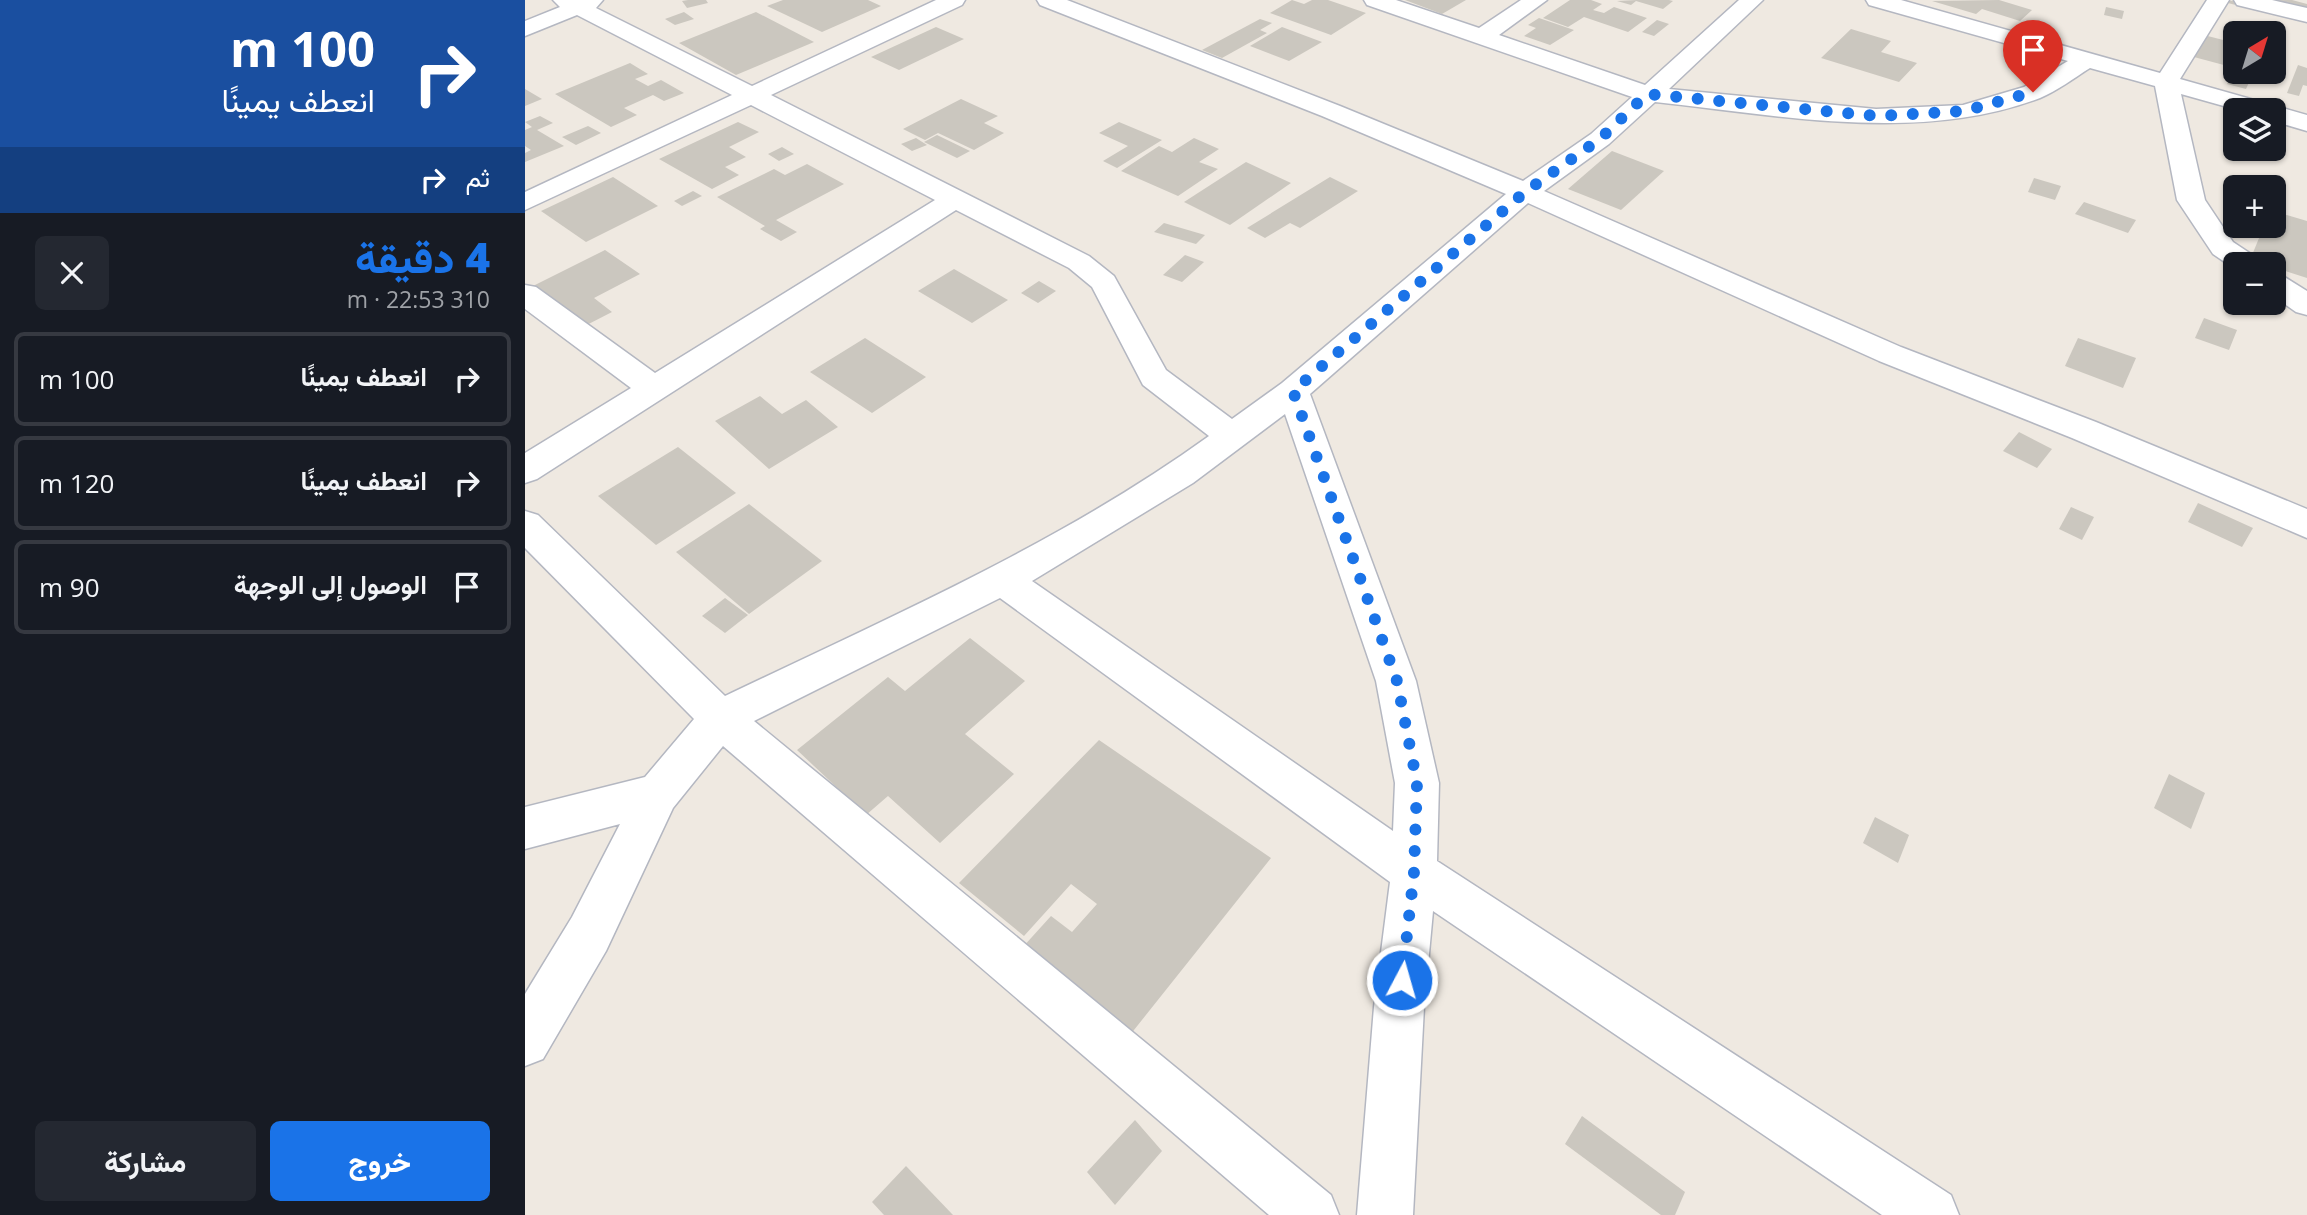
<!DOCTYPE html>
<html lang="ar">
<meta charset="utf-8">
<style>
:root{--surface:#171b24;--page:#242831;--text:#f1f3f6;--muted:#9ea1a6;--line:#363941;--accent:#1a73e8}
body{margin:0;font-family:"Open Sans",Vazirmatn,sans-serif;background:var(--page);color:var(--text);direction:rtl;height:100vh;display:flex;flex-direction:column;font-size:26px;white-space:nowrap}
*{box-sizing:border-box;margin:0}
p{font-size:23px;color:var(--muted)}
.icon{flex:none;width:38px;height:38px;fill:none;stroke:currentColor;stroke-width:2;stroke-linecap:round;stroke-linejoin:round}
.map{position:relative;flex:1;overflow:hidden;direction:ltr}
.panel{display:flex;flex-direction:column;background:var(--surface);width:525px}
.panel>*{flex:none}
.hud{background:#1a4fa0;color:#fff;overflow:hidden}
.needle{width:46px;rotate:38deg}
.tools{position:absolute;left:1698px;top:21px;display:grid;gap:14px}
.tools a{display:grid;place-items:center;width:63px;height:63px;border-radius:10px;background:var(--surface);box-shadow:0 2px 5px #0004;font-size:35px}
.pin{position:absolute;display:grid;place-items:center;width:60px;height:60px;color:#fff;margin:-72px -30px;border-radius:50% 50% 50% 0;rotate:-45deg;box-shadow:0 0 7px #0007}
.pin .icon{rotate:45deg}
.me{position:absolute;width:77px;margin:-38px;rotate:6deg;stroke-linejoin:round;filter:drop-shadow(0 0 5px #0008)}
.turn{display:flex;align-items:center;gap:24px;height:147px;padding:0 35px;font-size:32px}
.turn .icon{width:91px;height:91px;stroke-width:2.5}
.turn b{display:block;font-size:49px;line-height:60px}
.then{display:flex;align-items:center;height:66px;padding:0 35px;background:#0003;gap:14px;font-size:26px}
.round{display:grid;place-items:center;flex:none;width:74px;height:74px;border-radius:10px;background:var(--page)}
.headline{display:flex;align-items:center;justify-content:space-between;height:119px;padding:0 35px}
h1{font-size:42px;font-weight:800;line-height:52px;color:var(--accent)}
.action{display:flex;gap:14px;margin-top:auto;padding:14px 35px}
.action a{flex:1;height:80px;border-radius:10px;background:var(--accent);color:#fff;font-size:28px;font-weight:800;line-height:80px;text-align:center}
.action a+a{background:var(--page);color:var(--text)}
ul{padding:0;list-style:none}
li{display:flex;align-items:center;gap:21px;height:94px;margin:0 14px 10px;padding:0 21px;border:4px solid var(--line);border-radius:10px}
li div{flex:1}
li b{display:block;font-size:26px}
li em{font-style:normal}
main{display:flex;flex:1;min-height:0}
.map>svg:first-child{display:block}
</style>
<main>
<div class="map">
<svg width="1782" height="1215" viewBox="0 0 1782 1215">
<rect width="100%" height="100%" fill="#efe9e1"/>
<!-- building -->
<g fill="#cbc7bf">
<path d="M 163,0 L 181,0 L 183,3 L 162,8 L 157,1 Z"/>
<path d="M 258,0 L 343,0 L 356,6 L 297,32 L 242,6 Z"/>
<path d="M 767,0 L 779,4 L 787,0 L 803,0 L 841,13 L 806,35 L 745,13 Z"/>
<path d="M 880,0 L 941,0 L 917,14 Z"/>
<path d="M 1045,0 L 1066,0 L 1077,4 L 1068,10 L 1079,13 L 1089,7 L 1122,18 L 1103,32 L 1059,17 L 1043,27 L 1018,18 Z"/>
<path d="M 1112,0 L 1144,0 L 1148,1 L 1138,9 L 1111,1 L 1106,5 L 1092,1 Z"/>
<path d="M 1474,0 L 1507,10 L 1495,21 L 1457,9 L 1451,14 L 1407,1 Z"/>
<path d="M 1767,0 L 1782,4 L 1782,23 L 1695,1 Z"/>
<path d="M 1581,7 L 1599,11 L 1597,19 L 1579,15 Z"/>
<path d="M 159,12 L 169,19 L 150,25 L 140,19 Z"/>
<path d="M 231,12 L 289,42 L 211,75 L 154,43 Z"/>
<path d="M 1014,18 L 1049,30 L 1025,45 L 999,36 L 1011,28 L 1003,25 Z"/>
<path d="M 735,19 L 747,23 L 735,30 L 742,33 L 697,58 L 677,50 Z"/>
<path d="M 1132,20 L 1144,24 L 1129,36 L 1117,32 Z"/>
<path d="M 411,27 L 439,39 L 374,70 L 346,57 Z"/>
<path d="M 757,27 L 797,42 L 764,61 L 725,46 Z"/>
<path d="M 1326,29 L 1366,41 L 1356,52 L 1392,63 L 1374,82 L 1296,58 Z"/>
<path d="M 1667,32 L 1710,43 L 1710,68 L 1654,53 Z"/>
<path d="M 105,63 L 123,74 L 110,79 L 123,86 L 136,80 L 159,93 L 139,101 L 128,95 L 99,108 L 112,115 L 86,127 L 30,94 Z"/>
<path d="M 1773,65 L 1782,68 L 1782,86 L 1778,85 L 1774,96 L 1762,93 Z"/>
<path d="M 1707,74 L 1726,78 L 1721,89 L 1702,84 Z"/>
<path d="M 0,89 L 17,99 L 0,106 Z"/>
<path d="M 436,99 L 473,116 L 459,123 L 479,133 L 449,150 L 413,133 L 400,140 L 378,129 Z"/>
<path d="M 15,116 L 28,123 L 12,130 L 39,146 L 0,162 L 0,153 L 6,150 L 0,146 L 0,130 L 7,127 L 0,122 Z"/>
<path d="M 213,122 L 234,132 L 204,147 L 221,157 L 200,167 L 214,175 L 187,189 L 134,159 Z"/>
<path d="M 594,122 L 637,140 L 592,168 L 578,161 L 603,146 L 574,133 Z"/>
<path d="M 63,126 L 76,133 L 51,145 L 37,137 Z"/>
<path d="M 412,135 L 445,151 L 432,158 L 399,142 Z"/>
<path d="M 391,138 L 402,145 L 387,151 L 376,144 Z"/>
<path d="M 669,138 L 694,149 L 674,162 L 693,169 L 653,196 L 596,171 L 634,146 L 647,152 Z"/>
<path d="M 257,147 L 269,154 L 254,161 L 243,154 Z"/>
<path d="M 1087,151 L 1139,171 L 1096,210 L 1043,189 Z"/>
<path d="M 721,162 L 766,183 L 705,225 L 659,202 Z"/>
<path d="M 282,164 L 319,184 L 251,220 L 272,232 L 256,241 L 235,229 L 240,226 L 192,197 L 249,169 L 260,175 Z"/>
<path d="M 88,177 L 133,206 L 61,242 L 16,211 Z"/>
<path d="M 805,177 L 833,191 L 775,228 L 765,223 L 740,238 L 722,228 Z"/>
<path d="M 1509,178 L 1536,186 L 1530,200 L 1503,192 Z"/>
<path d="M 168,191 L 177,196 L 157,206 L 149,201 Z"/>
<path d="M 1559,202 L 1611,220 L 1603,233 L 1550,214 Z"/>
<path d="M 1748,211 L 1782,221 L 1782,278 L 1748,267 L 1748,264 L 1725,260 L 1739,226 L 1748,226 Z"/>
<path d="M 639,223 L 680,235 L 671,244 L 629,232 Z"/>
<path d="M 80,250 L 115,274 L 69,298 L 87,312 L 48,332 L 0,296 L 0,290 Z"/>
<path d="M 660,255 L 679,262 L 657,282 L 638,275 Z"/>
<path d="M 429,269 L 483,300 L 447,323 L 393,291 Z"/>
<path d="M 514,281 L 531,291 L 513,303 L 496,293 Z"/>
<path d="M 1679,318 L 1712,330 L 1704,350 L 1670,338 Z"/>
<path d="M 340,338 L 401,377 L 347,413 L 285,372 Z"/>
<path d="M 1553,338 L 1611,358 L 1598,388 L 1540,366 Z"/>
<path d="M 235,396 L 257,414 L 281,400 L 313,427 L 244,469 L 190,421 Z"/>
<path d="M 1494,432 L 1527,449 L 1512,468 L 1478,451 Z"/>
<path d="M 153,447 L 211,493 L 131,545 L 73,496 Z"/>
<path d="M 1673,503 L 1728,528 L 1717,547 L 1663,522 Z"/>
<path d="M 224,504 L 297,561 L 224,614 L 151,552 Z"/>
<path d="M 1546,507 L 1569,517 L 1557,540 L 1534,529 Z"/>
<path d="M 200,598 L 223,615 L 200,633 L 177,616 Z"/>
<path d="M 445,638 L 500,681 L 440,734 L 489,774 L 415,843 L 363,796 L 341,815 L 272,750 L 363,677 L 380,691 Z"/>
<path d="M 574,740 L 746,858 L 605,1035 L 497,948 L 526,916 L 547,932 L 572,904 L 546,884 L 499,936 L 434,883 Z"/>
<path d="M 1644,774 L 1680,793 L 1666,829 L 1629,808 Z"/>
<path d="M 1350,817 L 1384,835 L 1373,863 L 1338,843 Z"/>
<path d="M 1057,1116 L 1160,1192 L 1150,1215 L 1136,1215 L 1040,1144 Z"/>
<path d="M 610,1120 L 637,1151 L 590,1205 L 562,1172 Z"/>
<path d="M 381,1166 L 428,1215 L 359,1215 L 347,1202 Z"/>
</g>
<g fill="none" stroke-linecap="round" stroke-linejoin="round">
<!-- minor casing -->
<g stroke="#b4b7c1" stroke-width="3">
<g id="minor">
<path d="M 28,0 L 78,0 L 71,8 L 227,86 L 411,0 L 440,0 L 437,5 L 246,95 L 564,256 L 589,276 L 641,370 L 707,419 L 757,383 L 981,194 L 797,116 L 515,5 L 512,0 L 542,0 L 815,106 L 998,181 L 1066,134 L 1107,97 L 842,5 L 839,0 L 871,0 L 954,28 L 996,0 L 1022,0 L 974,35 L 1120,85 L 1214,0 L 1238,0 L 1144,89 L 1351,109 L 1438,105 L 1499,87 L 1543,61 L 1344,5 L 1341,0 L 1376,0 L 1635,73 L 1682,0 L 1704,0 L 1655,79 L 1782,115 L 1782,131 L 1748,121 L 1748,110 L 1713,110 L 1656,94 L 1680,200 L 1708,242 L 1732,258 L 1736,264 L 1710,264 L 1710,269 L 1688,254 L 1652,200 L 1630,86 L 1565,68 C 1549,78 1532,91 1515,98 C 1394,144 1254,115 1130,102 L 1084,144 L 1019,191 L 1376,347 L 1571,422 L 1782,509 L 1782,538 L 1547,438 L 1354,361 L 1003,203 L 785,394 L 891,681 L 914,783 L 912,861 L 1426,1195 L 1434,1215 L 1357,1215 L 908,911 L 899,1007 L 888,1215 L 832,1215 L 849,1007 L 865,882 L 475,598 L 229,721 L 806,1195 L 814,1215 L 744,1215 L 198,746 L 148,808 L 81,951 L 18,1059 L 0,1066 L 0,994 L 47,917 L 95,824 L 0,849 L 0,807 L 120,777 L 169,719 L 0,548 L 0,511 L 13,515 L 200,696 C 365,617 536,543 684,436 L 618,385 L 567,287 L 544,268 L 431,210 L 12,479 L 0,483 L 0,453 L 106,388 L 0,309 L 0,285 L 11,287 L 130,373 L 410,200 L 226,105 L 0,210 L 0,192 L 207,95 L 52,15 L 0,36 L 0,21 L 35,7 ZM 760,414 L 851,681 L 870,783 L 868,831 L 507,581 L 668,483 Z"/>
<path d="M 1709,0 L 1747,0 L 1782,8 L 1782,22 L 1712,5 Z"/>
<path d="M 1748,273 L 1758,276 L 1782,291 L 1782,315 L 1771,312 L 1748,296 Z"/>
</g>
</g>
<!-- minor -->
<use href="#minor" fill="#fff" fill-rule="evenodd"/>
</g>
<g fill="none" stroke-linecap="round" stroke-linejoin="round">
<!-- route -->
<path stroke="#1a73e8" stroke-width="12" stroke-dasharray="0 21.6" d="M 877,980 L 889,872 L 892,783 L 872,681 L 768,391 L 1000,192 L 1075,139 L 1122,94 L 1352,116 L 1439,111 L 1508,92"/>
</g>
</svg>
<div class="tools">
<a><svg class="needle" viewBox="-14 -14 28 28"><path d="M0-13l5 13h-10z" fill="#e53935"/><path d="M0 13l5-13h-10z" fill="#9ea1a6"/></svg></a>
<a><svg class="icon" aria-label="layers" viewBox="0 0 24 24"><path d="M12 4l9 5-9 5-9-5zM3 14l9 5 9-5"/></svg></a>
<a>+</a>
<a>−</a>
</div>
<div class="pin" style="left:1508px;top:92px;background:#d93025"><svg class="icon" aria-label="arrive" viewBox="0 0 24 24"><path d="M6 21V4h12l-3 4 3 4H6"/></svg></div>
<svg class="me" style="left:877px;top:980px" viewBox="-20 -20 40 40"><circle r="17" fill="#1a73e8" stroke="#fff" stroke-width="3"/><path d="M0-11L8 9 0 5-8 9z" fill="#fff"/></svg>
</div>
<section class="panel">
<div class="hud">
<div class="turn"><svg class="icon" aria-label="right" viewBox="0 0 24 24"><path d="M7 20v-9h11M14 6l5 5-5 5"/></svg><div><b>100 m</b>انعطف يمينًا</div></div>
<div class="then">ثم<svg class="icon" aria-label="right" viewBox="0 0 24 24"><path d="M7 20v-9h11M14 6l5 5-5 5"/></svg></div>
</div>
<div class="headline"><div><h1>4 دقيقة</h1><p>310 m · 22:53</p></div><a class="round"><svg class="icon" aria-label="close" viewBox="0 0 24 24"><path d="M6 6l12 12M18 6L6 18"/></svg></a></div>
<ul>
<li><svg class="icon" aria-label="right" viewBox="0 0 24 24"><path d="M7 20v-9h11M14 6l5 5-5 5"/></svg><div><b>انعطف يمينًا</b></div><em>100 m</em></li>
<li><svg class="icon" aria-label="right" viewBox="0 0 24 24"><path d="M7 20v-9h11M14 6l5 5-5 5"/></svg><div><b>انعطف يمينًا</b></div><em>120 m</em></li>
<li><svg class="icon" aria-label="arrive" viewBox="0 0 24 24"><path d="M6 21V4h12l-3 4 3 4H6"/></svg><div><b>الوصول إلى الوجهة</b></div><em>90 m</em></li>
</ul>
<div class="action"><a>خروج</a><a>مشاركة</a></div>
</section>
</main>
